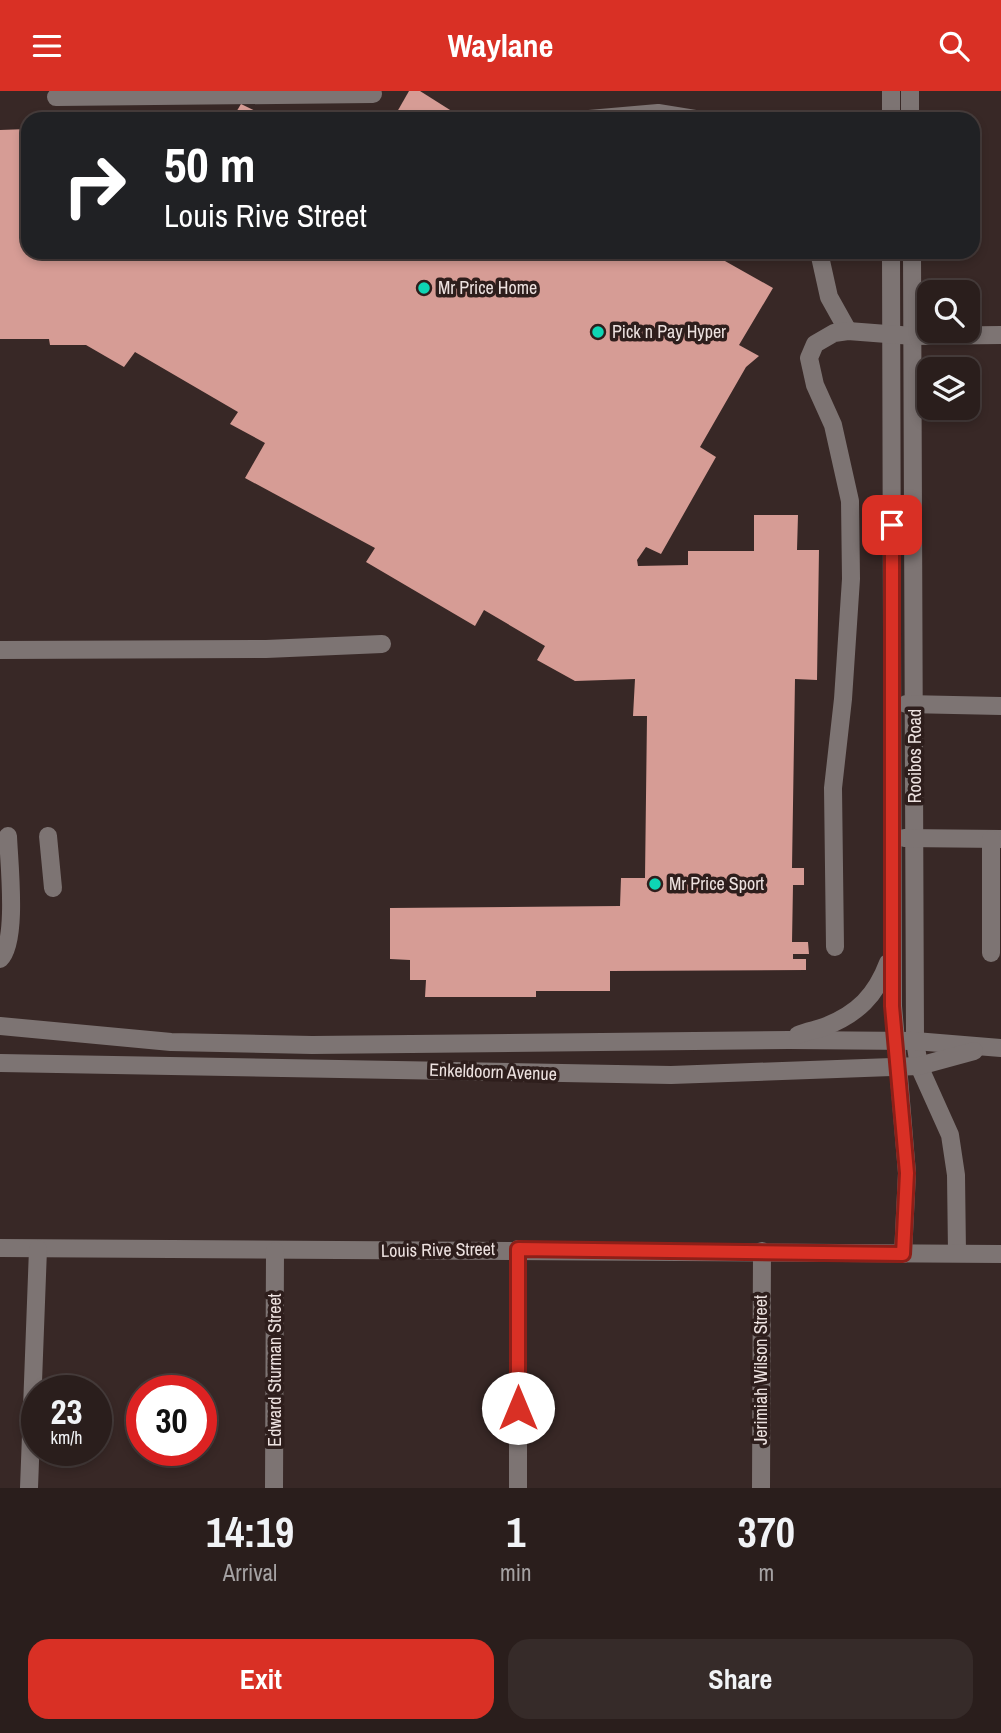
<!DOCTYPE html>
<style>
:root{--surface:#2a1e1c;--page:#362b29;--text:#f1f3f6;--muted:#a5a2a3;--line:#463c3b;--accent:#d93025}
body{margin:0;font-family:"Archivo Narrow",sans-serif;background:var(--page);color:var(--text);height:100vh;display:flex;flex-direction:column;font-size:26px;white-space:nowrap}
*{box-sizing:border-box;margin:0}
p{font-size:23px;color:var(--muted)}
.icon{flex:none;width:38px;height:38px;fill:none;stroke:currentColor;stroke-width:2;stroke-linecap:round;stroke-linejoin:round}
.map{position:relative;height:1397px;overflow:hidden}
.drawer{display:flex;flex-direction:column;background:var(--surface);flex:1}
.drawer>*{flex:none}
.banner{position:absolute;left:21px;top:21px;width:959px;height:147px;border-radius:21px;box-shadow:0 4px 10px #0003,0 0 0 2px var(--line);background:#202124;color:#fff;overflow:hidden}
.controls{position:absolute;left:917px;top:189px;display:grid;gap:14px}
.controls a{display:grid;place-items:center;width:63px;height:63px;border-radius:14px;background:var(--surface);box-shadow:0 4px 10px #0003,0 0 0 2px var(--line);font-size:35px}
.speed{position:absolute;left:21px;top:1284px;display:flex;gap:14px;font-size:35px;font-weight:700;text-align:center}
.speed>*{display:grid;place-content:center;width:91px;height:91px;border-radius:50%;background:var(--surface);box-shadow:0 4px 10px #0003,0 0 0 2px var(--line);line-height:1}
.speed small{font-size:18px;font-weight:400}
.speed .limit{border:10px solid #d22;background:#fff;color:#111}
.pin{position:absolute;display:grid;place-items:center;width:60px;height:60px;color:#fff;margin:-30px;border-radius:14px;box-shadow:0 4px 10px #0006}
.me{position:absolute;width:77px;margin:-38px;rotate:0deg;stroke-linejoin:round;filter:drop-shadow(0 0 5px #0008)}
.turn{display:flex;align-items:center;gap:24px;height:147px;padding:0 28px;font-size:32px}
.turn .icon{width:91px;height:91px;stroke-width:2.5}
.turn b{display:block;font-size:49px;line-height:60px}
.eta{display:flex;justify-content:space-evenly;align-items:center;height:119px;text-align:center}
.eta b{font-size:42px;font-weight:700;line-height:49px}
.button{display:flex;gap:14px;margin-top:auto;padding:14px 28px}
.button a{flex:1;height:80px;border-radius:21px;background:var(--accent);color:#fff;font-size:28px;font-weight:700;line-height:80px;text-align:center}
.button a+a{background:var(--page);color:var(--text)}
header{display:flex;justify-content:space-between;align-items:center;height:91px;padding:0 28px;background:var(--accent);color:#fff;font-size:32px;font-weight:700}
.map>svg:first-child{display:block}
</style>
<header><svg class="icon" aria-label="menu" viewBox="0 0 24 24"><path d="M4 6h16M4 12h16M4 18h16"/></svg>Waylane<svg class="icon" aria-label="search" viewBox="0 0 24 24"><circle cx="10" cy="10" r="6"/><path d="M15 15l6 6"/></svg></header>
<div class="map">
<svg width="1001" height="1397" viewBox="0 0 1001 1397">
<rect width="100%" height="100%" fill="#382826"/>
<!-- building -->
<g fill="#d69c95">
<path d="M 409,0 L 420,0 L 458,24 L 456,28 L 393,28 Z"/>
<path d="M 241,13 L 266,25 L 271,28 L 232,28 Z"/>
<path d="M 28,38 L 28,161 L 709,161 L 773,197 L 739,254 L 759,265 L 746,276 L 700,356 L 716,366 L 661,463 L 646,456 L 637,469 L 638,475 L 688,474 L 688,460 L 754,460 L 754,424 L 798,424 L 797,459 L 819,459 L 817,589 L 795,588 L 792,777 L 804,777 L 804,794 L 793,794 L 792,851 L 808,851 L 809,863 L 793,863 L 793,868 L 806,868 L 806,879 L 610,880 L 610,900 L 536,900 L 536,906 L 425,906 L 426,889 L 410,889 L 410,869 L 390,868 L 390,817 L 620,815 L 621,787 L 645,787 L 647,625 L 633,625 L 635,588 L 575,590 L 537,569 L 545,555 L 484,519 L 475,535 L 366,471 L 375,457 L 245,387 L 265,352 L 230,333 L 238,321 L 135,261 L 124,276 L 86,254 L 50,254 L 49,248 L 0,248 L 0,39 Z"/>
</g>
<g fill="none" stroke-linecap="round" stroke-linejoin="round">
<!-- minor -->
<g stroke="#7d7473" stroke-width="18">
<path d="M 910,0 L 910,28"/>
<path d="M 56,6 L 373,3"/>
<path d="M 589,28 L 658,22 L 695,28"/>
<path d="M 891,28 L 891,0"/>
<path d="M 819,161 L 829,206 L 848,240"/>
<path d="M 891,161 L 893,915 L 907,1082 L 903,1163"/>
<path d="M 912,161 L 915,950 L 919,975 L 950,1044 L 956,1084 L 957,1162"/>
<path d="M 0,559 L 266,558 L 382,553"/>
<path d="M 906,613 L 1001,615"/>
<path d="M 48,745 L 53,797"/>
<path d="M 904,747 L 1001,748"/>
<path d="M 991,748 L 991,862"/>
<path d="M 835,856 L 833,697 L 843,608 L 851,488 L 850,410 L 833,334 L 815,294 L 809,267 L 815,253 L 834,242 L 848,240 L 913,245 L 1001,244"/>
<path d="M 0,868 C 18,851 9,772 8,745"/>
<path d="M 0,935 L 171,951 L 312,954 L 789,949 L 915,950 L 1001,957"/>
<path d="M 798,944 C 807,940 816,939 824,936 C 858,923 876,904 888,872"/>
<path d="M 0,972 L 671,984 L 919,975 L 974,960"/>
<path d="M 0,1157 L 1001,1163"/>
<path d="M 29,1397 L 38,1158"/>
<path d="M 274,1397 L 275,1160"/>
<path d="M 518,1397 L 518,1158"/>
<path d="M 761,1397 L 762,1160"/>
</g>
</g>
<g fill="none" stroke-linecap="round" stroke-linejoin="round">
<!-- route casing -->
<g stroke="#8d1f18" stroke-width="18">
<path id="route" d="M 518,1317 L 518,1158 L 903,1163 L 907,1082 L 892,915 L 892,434"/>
</g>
<!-- route -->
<use href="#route" stroke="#d93025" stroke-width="12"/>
</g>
<!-- markers -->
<g fill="#0ed5b4" stroke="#2e1e1c" stroke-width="2.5">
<circle cx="424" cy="197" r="7"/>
<circle cx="598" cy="241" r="7"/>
<circle cx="655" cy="793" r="7"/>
</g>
<g text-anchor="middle" stroke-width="7" stroke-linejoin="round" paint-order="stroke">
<!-- poi labels -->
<g font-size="18" fill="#ede2e0" stroke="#2e1e1c" text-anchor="start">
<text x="438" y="203">Mr Price Home</text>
<text x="612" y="247">Pick n Pay Hyper</text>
<text x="669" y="799">Mr Price Sport</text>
</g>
<!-- street labels -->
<g font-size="18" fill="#ede2e0" stroke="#2e1e1c">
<text transform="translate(915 665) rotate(-90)" y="6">Rooibos Road</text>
<text transform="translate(493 981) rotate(2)" y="6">Enkeldoorn Avenue</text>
<text transform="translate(438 1159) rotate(-1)" y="6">Louis Rive Street</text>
<text transform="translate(275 1279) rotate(-90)" y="6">Edward Sturman Street</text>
<text transform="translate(761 1279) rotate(-90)" y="6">Jerimiah Wilson Street</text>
</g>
</g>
</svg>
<div class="controls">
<a><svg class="icon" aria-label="search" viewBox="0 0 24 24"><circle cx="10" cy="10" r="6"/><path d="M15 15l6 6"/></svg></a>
<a><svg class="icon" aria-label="layers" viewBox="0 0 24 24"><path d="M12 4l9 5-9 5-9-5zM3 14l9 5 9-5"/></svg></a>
</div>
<div class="speed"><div>23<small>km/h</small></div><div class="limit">30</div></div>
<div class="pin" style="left:892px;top:434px;background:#d93025"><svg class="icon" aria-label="arrive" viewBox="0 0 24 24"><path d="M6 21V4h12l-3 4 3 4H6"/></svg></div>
<svg class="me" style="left:518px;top:1317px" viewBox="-20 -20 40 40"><circle r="19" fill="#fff"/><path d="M0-13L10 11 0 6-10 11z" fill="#d93025"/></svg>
<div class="banner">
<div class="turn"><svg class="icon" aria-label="right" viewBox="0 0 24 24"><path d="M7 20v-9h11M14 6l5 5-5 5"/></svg><div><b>50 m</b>Louis Rive Street</div></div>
</div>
</div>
<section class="drawer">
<div class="eta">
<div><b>14:19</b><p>Arrival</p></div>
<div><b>1</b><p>min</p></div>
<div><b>370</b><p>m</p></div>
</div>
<div class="button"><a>Exit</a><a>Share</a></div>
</section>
